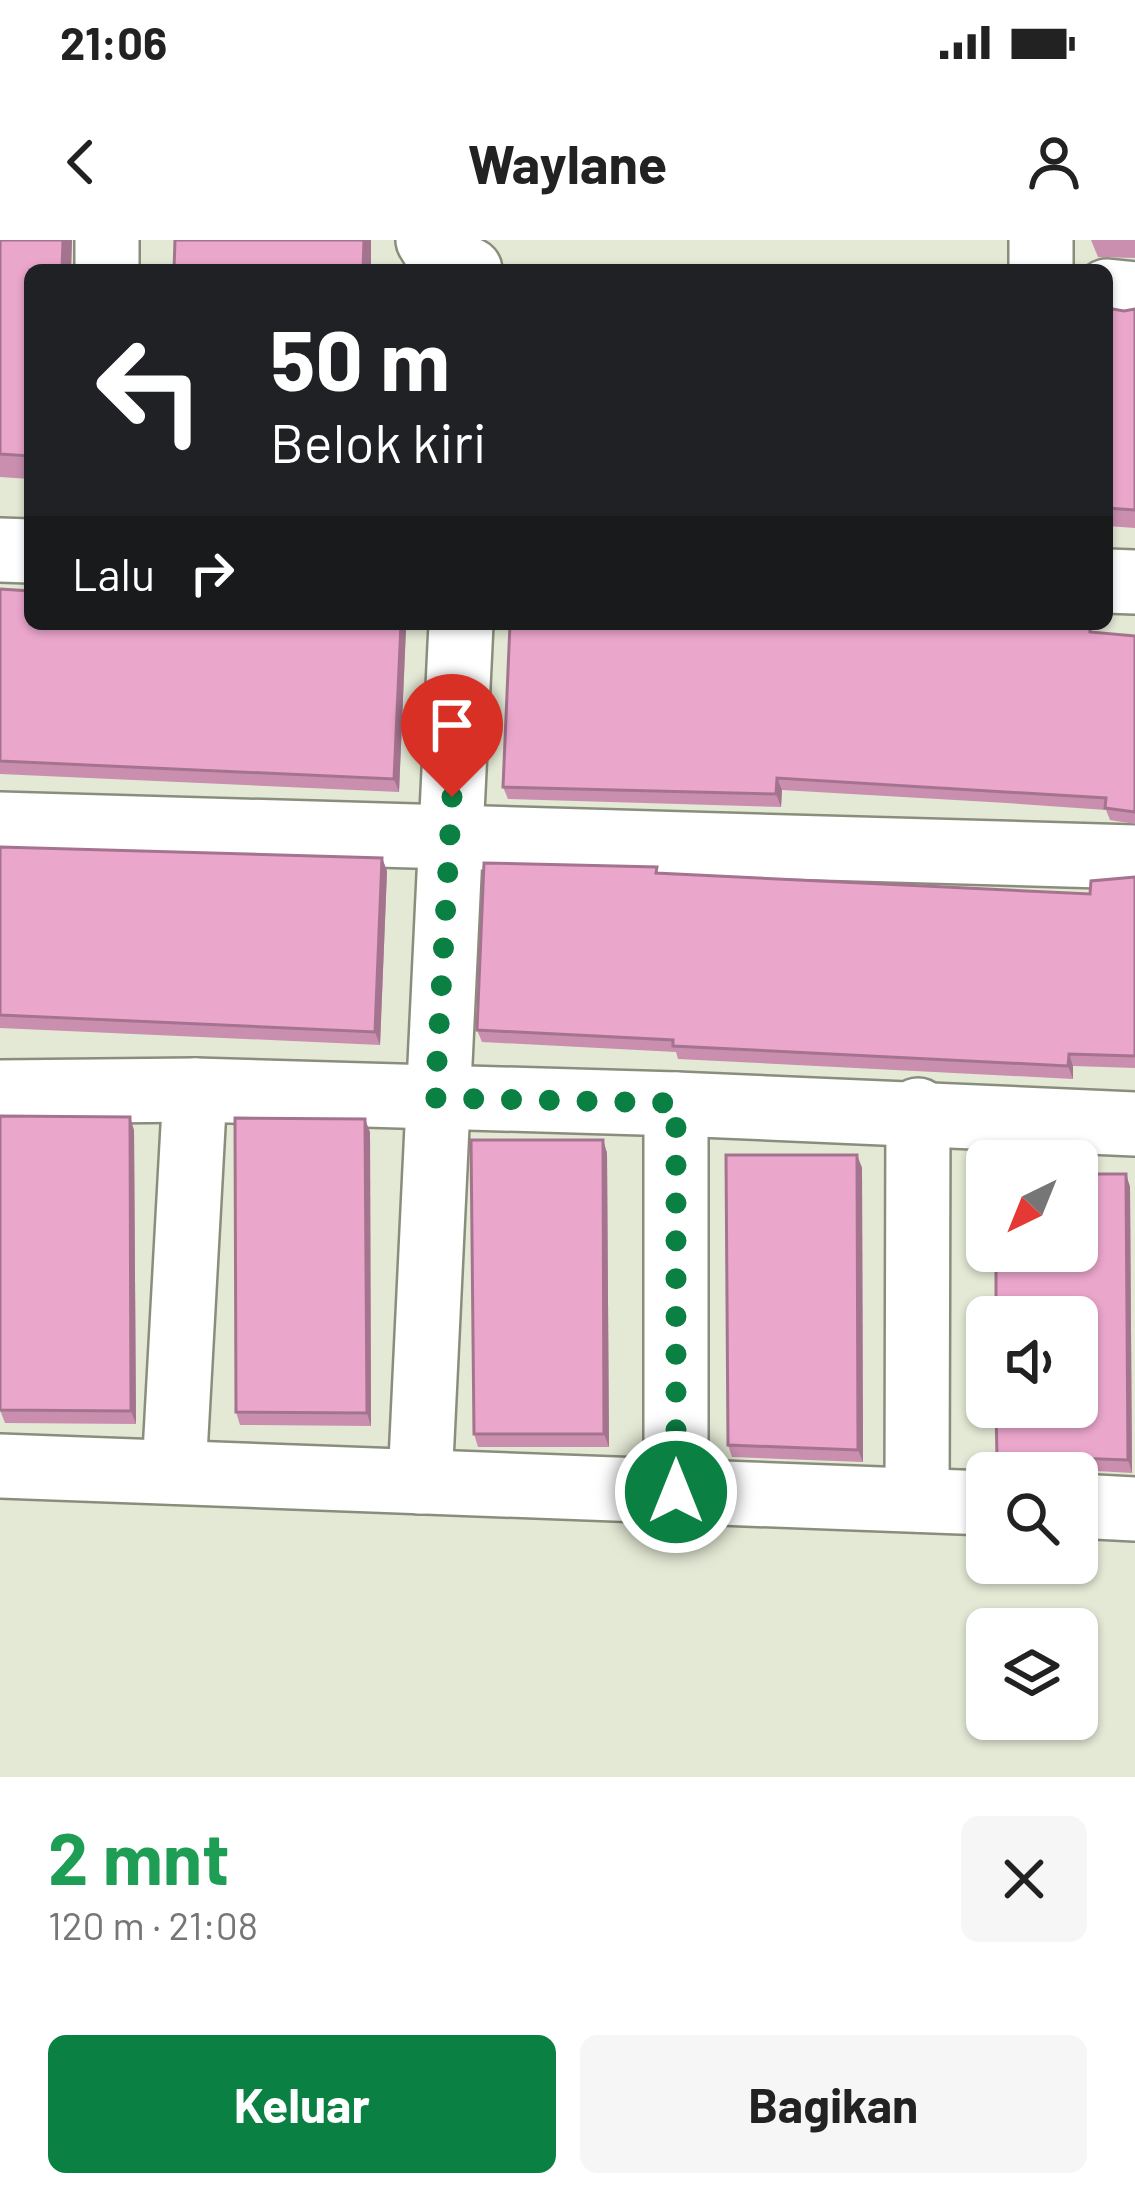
<!DOCTYPE html>
<html lang="id">
<meta charset="utf-8">
<style>
:root{--surface:#fff;--page:#f6f6f6;--text:#222;--muted:#767676;--accent:#0b8043}
body{margin:0;font-family:Barlow,sans-serif;background:var(--page);color:var(--text);height:100vh;display:flex;flex-direction:column;font-size:45px;white-space:nowrap}
*{box-sizing:border-box;margin:0}
p{font-size:39px;color:var(--muted)}
.icon{flex:none;width:66px;height:66px;fill:none;stroke:currentColor;stroke-width:2;stroke-linecap:round;stroke-linejoin:round}
.map{position:relative;height:1537px;overflow:hidden}
.panel{display:flex;flex-direction:column;background:var(--surface);flex:1}
.panel>*{flex:none}
.top-card{position:absolute;left:24px;top:24px;width:1089px;height:366px;border-radius:18px;box-shadow:0 3px 9px #0004;background:#202124;color:#fff;overflow:hidden}
.needle{width:78px;rotate:223deg}
.fabs{position:absolute;left:966px;top:900px;display:grid;gap:24px}
.fabs a{display:grid;place-items:center;width:132px;height:132px;border-radius:18px;background:var(--surface);box-shadow:0 3px 9px #0004;font-size:60px}
.pin{position:absolute;display:grid;place-items:center;width:102px;height:102px;color:#fff;margin:-123px -51px;border-radius:50% 50% 50% 0;rotate:-45deg;box-shadow:0 0 12px #0007}
.pin .icon{rotate:45deg}
.me{position:absolute;width:132px;margin:-66px;rotate:0deg;stroke-linejoin:round;filter:drop-shadow(0 0 9px #0008)}
.turn{display:flex;align-items:center;gap:42px;height:252px;padding:0 48px;font-size:54px}
.turn .icon{width:156px;height:156px;stroke-width:2.5}
.turn b{display:block;font-size:84px;line-height:102px}
.then{display:flex;align-items:center;height:114px;padding:0 48px;background:#0003;gap:24px;font-size:45px}
.round{display:grid;place-items:center;flex:none;width:126px;height:126px;border-radius:18px;background:var(--page)}
.overview{display:flex;align-items:center;justify-content:space-between;height:204px;padding:0 48px}
h1{font-size:72px;font-weight:700;line-height:90px;color:#1e9e55}
.cta{display:flex;gap:24px;margin-top:auto;padding:24px 48px}
.cta a{flex:1;height:138px;border-radius:18px;background:var(--accent);color:#fff;font-size:48px;font-weight:700;line-height:138px;text-align:center}
.cta a+a{background:var(--page);color:var(--text)}
.status{display:flex;justify-content:space-between;align-items:center;height:84px;padding:0 60px;background:var(--surface);direction:ltr}
.status svg{height:33px;fill:currentColor}
header{display:flex;justify-content:space-between;align-items:center;height:156px;padding:0 48px;background:var(--surface);font-size:54px;font-weight:700}
.map>svg:first-child{display:block}
</style>
<div class="status"><b>21:06</b><svg viewBox="0 0 49 12"><path d="M0 12V9h3v3zM5 12V6h3v6zM10 12V3h3v9zM15 12V0h3v12zM26 1h20v11H26zM47 4h2v5h-2z"/></svg></div>
<header><svg class="icon" aria-label="back" viewBox="0 0 24 24"><path d="M15 5l-7 7 7 7"/></svg>Waylane<svg class="icon" aria-label="person" viewBox="0 0 24 24"><circle cx="12" cy="8" r="4"/><path d="M4 21q1-7 8-7t8 7"/></svg></header>
<div class="map">
<svg width="1135" height="1537" viewBox="0 0 1135 1537">
<rect width="100%" height="100%" fill="#e3e9d5"/>
<g fill="none" stroke-linecap="round" stroke-linejoin="round">
<!-- minor casing -->
<g stroke="#898e7c" stroke-width="68">
<g id="minor">
<path d="M 428,0 L 436,13 L 470,30"/>
<path d="M 1041,0 L 1041,30"/>
<path d="M 107,30 L 107,0"/>
<path d="M 1107,51 L 1135,54"/>
<path d="M 0,310 L 30,311"/>
<path d="M 1107,341 L 1135,342"/>
<path d="M 0,584 L 1135,617"/>
<path d="M 0,852 L 195,850 L 676,864 L 1135,884"/>
<path d="M 676,864 L 676,1252"/>
<path d="M 0,1226 L 987,1263"/>
<path d="M 174,1232 L 195,850"/>
<path d="M 420,1242 L 461,384"/>
<path d="M 917,1260 L 918,870"/>
<path d="M 1077,1266 L 1135,1269"/>
</g>
</g>
<!-- minor -->
<use href="#minor" stroke="#fff" stroke-width="63"/>
</g>
<!-- wall -->
<g fill="#ca8faf">
<path d="M 0,0 L 72,0 L 71,30 L 30,30 L 30,239 L 0,237 Z"/>
<path d="M 1091,0 L 1135,0 L 1135,18 L 1098,17 Z"/>
<path d="M 1107,68 L 1124,71 L 1135,69 L 1135,288 L 1107,286 Z"/>
<path d="M 0,349 L 406,388 L 399,552 L 0,534 Z"/>
<path d="M 1090,384 L 1093,393 L 1135,396 L 1135,584 L 1110,580 L 1106,570 L 1007,563 L 782,550 L 781,567 L 508,559 L 503,547 Z"/>
<path d="M 0,607 L 382,618 L 387,631 L 380,805 L 0,788 Z"/>
<path d="M 659,633 L 1090,654 L 1135,637 L 1135,828 L 1073,826 L 1073,839 L 678,819 L 676,812 L 482,802 L 477,790 Z"/>
<path d="M 134,890 L 136,1184 L 5,1183 L 0,1170 Z"/>
<path d="M 370,892 L 371,1186 L 240,1185 L 236,1172 Z"/>
<path d="M 603,900 L 607,913 L 609,1207 L 478,1207 L 474,1194 Z"/>
<path d="M 857,915 L 862,928 L 863,1222 L 732,1217 L 728,1205 Z"/>
<path d="M 1126,934 L 1130,947 L 1132,1233 L 1078,1230 L 1071,1233 L 1004,1233 L 1001,1231 L 997,1218 Z"/>
</g>
<!-- shaded-wall -->
<g fill="#a4748f">
<path d="M 63,0 L 72,0 L 71,30 L 62,30 Z"/>
<path d="M 364,0 L 371,0 L 371,30 L 363,30 Z"/>
<path d="M 401,384 L 404,384 L 406,388 L 399,552 L 394,539 Z"/>
<path d="M 777,538 L 782,550 L 781,567 L 776,554 Z"/>
<path d="M 382,618 L 387,631 L 380,805 L 375,792 Z"/>
<path d="M 1069,814 L 1073,826 L 1073,839 L 1068,826 Z"/>
<path d="M 130,877 L 134,890 L 136,1184 L 131,1171 Z"/>
<path d="M 365,879 L 370,892 L 371,1186 L 367,1173 Z"/>
<path d="M 603,900 L 607,913 L 609,1207 L 604,1194 Z"/>
<path d="M 857,915 L 862,928 L 863,1222 L 858,1210 Z"/>
<path d="M 1126,934 L 1130,947 L 1132,1233 L 1128,1220 Z"/>
</g>
<!-- building -->
<g fill="#eba6cc" stroke="#a4748f" stroke-width="3">
<path d="M 0,0 L 63,0 L 62,30 L 30,30 L 30,216 L 0,214 Z"/>
<path d="M 175,0 L 364,0 L 363,30 L 174,30 Z"/>
<path d="M 1107,68 L 1124,71 L 1135,69 L 1135,270 L 1107,268 Z"/>
<path d="M 0,349 L 30,351 L 30,384 L 401,384 L 394,539 L 0,521 Z"/>
<path d="M 510,384 L 1090,384 L 1090,392 L 1135,396 L 1135,572 L 1105,568 L 1106,558 L 777,538 L 776,554 L 503,547 Z"/>
<path d="M 0,607 L 382,618 L 375,792 L 0,775 Z"/>
<path d="M 484,623 L 657,627 L 656,633 L 1090,654 L 1091,641 L 1135,637 L 1135,816 L 1069,814 L 1068,826 L 673,806 L 673,800 L 477,790 Z"/>
<path d="M 0,876 L 130,877 L 131,1171 L 0,1170 Z"/>
<path d="M 235,878 L 365,879 L 367,1173 L 236,1172 Z"/>
<path d="M 471,900 L 603,900 L 604,1194 L 474,1194 Z"/>
<path d="M 726,915 L 857,915 L 858,1210 L 728,1205 Z"/>
<path d="M 1077,934 L 1126,934 L 1128,1220 L 1073,1218 L 1048,1229 L 1009,1228 L 997,1218 L 996,1167 L 1077,1167 L 1077,1077 L 996,1077 L 996,1011 L 1077,1011 Z"/>
</g>
<g fill="none" stroke-linecap="round" stroke-linejoin="round">
<!-- route -->
<path stroke="#0b8043" stroke-width="21" stroke-dasharray="0 37.8" d="M 452,557 L 435,858 L 676,863 L 676,1252"/>
</g>
</svg>
<div class="fabs">
<a><svg class="needle" viewBox="-14 -14 28 28"><path d="M0-13l5 13h-10z" fill="#e53935"/><path d="M0 13l5-13h-10z" fill="#767676"/></svg></a>
<a><svg class="icon" aria-label="sound" viewBox="0 0 24 24"><path d="M4 9h4l5-4v14l-5-4H4zM17 9q2 3 0 6"/></svg></a>
<a><svg class="icon" aria-label="search" viewBox="0 0 24 24"><circle cx="10" cy="10" r="6"/><path d="M15 15l6 6"/></svg></a>
<a><svg class="icon" aria-label="layers" viewBox="0 0 24 24"><path d="M12 4l9 5-9 5-9-5zM3 14l9 5 9-5"/></svg></a>
</div>
<div class="pin" style="left:452px;top:557px;background:#d93025"><svg class="icon" aria-label="arrive" viewBox="0 0 24 24"><path d="M6 21V4h12l-3 4 3 4H6"/></svg></div>
<svg class="me" style="left:676px;top:1252px" viewBox="-20 -20 40 40"><circle r="17" fill="#0b8043" stroke="#fff" stroke-width="3"/><path d="M0-11L8 9 0 5-8 9z" fill="#fff"/></svg>
<div class="top-card">
<div class="turn"><svg class="icon" aria-label="left" viewBox="0 0 24 24"><path d="M17 20v-9H6M10 6l-5 5 5 5"/></svg><div><b>50 m</b>Belok kiri</div></div>
<div class="then">Lalu<svg class="icon" aria-label="right" viewBox="0 0 24 24"><path d="M7 20v-9h11M14 6l5 5-5 5"/></svg></div>
</div>
</div>
<section class="panel">
<div class="overview"><div><h1>2 mnt</h1><p>120 m · 21:08</p></div><a class="round"><svg class="icon" aria-label="close" viewBox="0 0 24 24"><path d="M6 6l12 12M18 6L6 18"/></svg></a></div>
<div class="cta"><a>Keluar</a><a>Bagikan</a></div>
</section>
